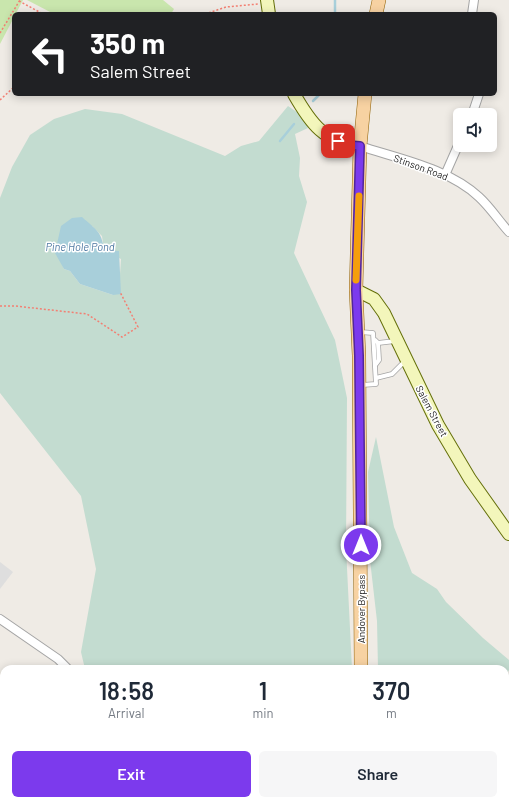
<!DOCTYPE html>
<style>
:root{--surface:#fff;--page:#f6f6f7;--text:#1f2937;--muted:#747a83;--accent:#7c3aed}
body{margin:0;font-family:Barlow,sans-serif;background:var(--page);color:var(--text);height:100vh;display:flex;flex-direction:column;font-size:15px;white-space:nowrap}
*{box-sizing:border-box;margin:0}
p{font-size:13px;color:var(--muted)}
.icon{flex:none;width:22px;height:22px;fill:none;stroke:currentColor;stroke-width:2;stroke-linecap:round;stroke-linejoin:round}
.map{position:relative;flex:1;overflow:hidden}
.sheet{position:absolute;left:0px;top:665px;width:509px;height:140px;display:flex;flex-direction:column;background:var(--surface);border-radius:12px 12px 0 0;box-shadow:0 2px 10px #0003}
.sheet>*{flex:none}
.hud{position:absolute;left:12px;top:12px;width:485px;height:84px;border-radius:6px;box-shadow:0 2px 10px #0003;background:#202124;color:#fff;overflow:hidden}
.controls{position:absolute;left:453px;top:108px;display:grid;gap:8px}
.controls a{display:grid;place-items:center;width:44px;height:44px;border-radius:6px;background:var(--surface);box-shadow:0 2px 10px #0003;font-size:20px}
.pin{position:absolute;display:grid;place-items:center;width:34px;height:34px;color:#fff;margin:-17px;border-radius:8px;box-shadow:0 2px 6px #0006}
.me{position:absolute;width:44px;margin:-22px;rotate:0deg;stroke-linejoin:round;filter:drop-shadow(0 0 3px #0008)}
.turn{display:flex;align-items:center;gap:14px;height:84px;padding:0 12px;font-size:18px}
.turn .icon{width:52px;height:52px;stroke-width:2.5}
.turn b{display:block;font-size:28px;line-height:34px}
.eta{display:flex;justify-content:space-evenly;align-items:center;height:68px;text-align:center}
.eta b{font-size:24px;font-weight:600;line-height:28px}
.primary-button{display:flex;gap:8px;margin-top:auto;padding:8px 12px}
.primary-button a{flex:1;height:46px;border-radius:6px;background:var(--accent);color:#fff;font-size:16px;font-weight:600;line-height:46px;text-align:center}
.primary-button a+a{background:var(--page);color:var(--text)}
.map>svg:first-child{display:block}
</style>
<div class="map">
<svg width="509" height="805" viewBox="0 0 509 805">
<rect width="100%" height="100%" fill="#efebe5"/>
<!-- grass -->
<g fill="#c9e6ad">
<path d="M 0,0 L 23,0 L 0,44 Z"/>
<path d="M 27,0 L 163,0 L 174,9 L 171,14 L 54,14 Z"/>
</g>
<!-- wetland -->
<g fill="#c3dcd0" fill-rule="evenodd">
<path d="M 288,106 L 304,117 L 308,128 L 295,134 L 300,158 L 299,176 L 307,202 L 294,253 L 335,340 L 347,398 L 346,548 L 352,669 L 85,669 L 81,652 L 96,569 L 81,496 L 0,393 L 0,198 L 12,167 L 30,135 L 54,119 L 85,109 L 122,114 L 225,156 L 241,146 L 259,141 ZM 92,226 L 102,236 L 104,250 L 121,259 L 120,274 L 113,295 L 80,284 L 70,271 L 64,269 L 59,257 Z"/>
<path d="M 376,437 L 394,527 L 412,573 L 437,589 L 446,602 L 483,638 L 509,660 L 509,670 L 505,677 L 505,669 L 378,669 L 377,621 L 370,560 L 368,472 Z"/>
<path d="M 433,801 L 497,801 L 498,805 L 444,805 Z"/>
</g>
<!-- parking -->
<path fill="#dedede" d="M 0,562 L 13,572 L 0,589 Z"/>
<!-- water -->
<path fill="#a8cfda" d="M 82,217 C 95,229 102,231 104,250 L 119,251 L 121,294 L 113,295 L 80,284 L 70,271 L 64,269 L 55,253 L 61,226 L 72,218 Z"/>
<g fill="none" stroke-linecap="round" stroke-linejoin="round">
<!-- stream -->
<g stroke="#a8cfda" stroke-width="2.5">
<path d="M 335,14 L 335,0"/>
<path d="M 313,101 L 320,94"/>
<path d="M 280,141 L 294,124"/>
<path d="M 256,805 L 257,801"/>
<path d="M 293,805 L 296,801"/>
</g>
<!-- lane casing -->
<g stroke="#a5a5a5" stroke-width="5.5">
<g id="lane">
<path d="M 360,332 L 373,333 L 376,384 L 362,385"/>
<path d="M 375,340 L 378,343 L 379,360 L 376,364"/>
<path d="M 378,343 L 395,341"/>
<path d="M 376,378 L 392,374 L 405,361"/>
</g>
</g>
<!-- street casing -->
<g stroke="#a5a5a5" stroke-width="10">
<g id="street">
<path d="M 472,14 L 474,0"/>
<path d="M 472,115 L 479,94"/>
<path d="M 360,146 C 399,159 448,168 479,197 C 490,207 499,221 509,232"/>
<path d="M 445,175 L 460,141"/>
<path d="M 0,619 L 58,659 L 68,669"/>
<path d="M 89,801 L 90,805"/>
</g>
</g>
<!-- secondary casing -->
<g stroke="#65700a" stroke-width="14">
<g id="secondary">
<path d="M 267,0 L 269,14"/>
<path d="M 294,94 C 311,124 324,142 360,146"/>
<path d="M 356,290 L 374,299 L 384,313 L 438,425 L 470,479 L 509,534"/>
</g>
</g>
<!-- primary casing -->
<g stroke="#916308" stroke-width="14">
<g id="primary">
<path d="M 376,14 L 379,0"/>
<path d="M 361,669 L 359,356 L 356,290 L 360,146 L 365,94"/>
<path d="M 362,805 L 362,801"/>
</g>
</g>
<!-- path -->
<g stroke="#f37f72" stroke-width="1.5" stroke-dasharray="2 2" stroke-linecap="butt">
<path d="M 19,1 L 43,14"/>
<path d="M 205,14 L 226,7 L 258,4"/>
<path d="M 0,33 L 20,0"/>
<path d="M 0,100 L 14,87"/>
<path d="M 0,306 L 15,306 L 87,314 L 122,337 L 138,327 L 120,292"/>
</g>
<!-- lane -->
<use href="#lane" stroke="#fff" stroke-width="4"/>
<!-- street -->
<use href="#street" stroke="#fff" stroke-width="8"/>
<!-- secondary -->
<use href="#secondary" stroke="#f3f6bb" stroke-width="12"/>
<!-- primary -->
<use href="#primary" stroke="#f7d2a2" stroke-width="13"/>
</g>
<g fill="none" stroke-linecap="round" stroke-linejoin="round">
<!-- route casing -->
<g stroke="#51269a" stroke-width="10">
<path id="route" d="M 338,141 L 347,145 L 360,146 L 356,290 L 359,356 L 361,545"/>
</g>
<!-- route -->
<use href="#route" stroke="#7c3aed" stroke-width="7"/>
<!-- slow -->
<path stroke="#f59e0b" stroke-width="7" d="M 356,280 L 359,196"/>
</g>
<g text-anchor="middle" stroke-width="3" stroke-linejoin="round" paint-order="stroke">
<!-- street labels -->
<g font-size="10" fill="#1e1e1e" stroke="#fff">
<text transform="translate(421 167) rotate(20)" y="4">Stinson Road</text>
<text transform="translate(432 411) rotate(62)" y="4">Salem Street</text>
<text transform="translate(361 609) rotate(-90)" y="4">Andover Bypass</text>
</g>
<!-- water labels -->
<g font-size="11" font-style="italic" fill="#4c77a1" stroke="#fff">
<text x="80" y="251">Pine Hole Pond</text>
</g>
</g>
</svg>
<div class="controls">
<a><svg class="icon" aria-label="sound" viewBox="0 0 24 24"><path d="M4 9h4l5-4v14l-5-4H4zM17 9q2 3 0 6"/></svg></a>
</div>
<div class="pin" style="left:338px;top:141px;background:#d93025"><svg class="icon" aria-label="arrive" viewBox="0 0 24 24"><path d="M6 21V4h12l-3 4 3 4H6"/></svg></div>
<svg class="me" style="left:361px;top:545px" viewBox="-20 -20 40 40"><circle r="17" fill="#7c3aed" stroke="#fff" stroke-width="3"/><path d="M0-11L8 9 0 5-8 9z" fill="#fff"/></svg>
<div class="hud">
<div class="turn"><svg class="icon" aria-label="left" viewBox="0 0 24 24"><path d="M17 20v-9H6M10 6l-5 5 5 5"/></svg><div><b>350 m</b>Salem Street</div></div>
</div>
<section class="sheet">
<div class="eta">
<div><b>18:58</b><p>Arrival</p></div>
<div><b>1</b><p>min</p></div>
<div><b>370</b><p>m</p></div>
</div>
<div class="primary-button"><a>Exit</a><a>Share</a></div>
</section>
</div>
